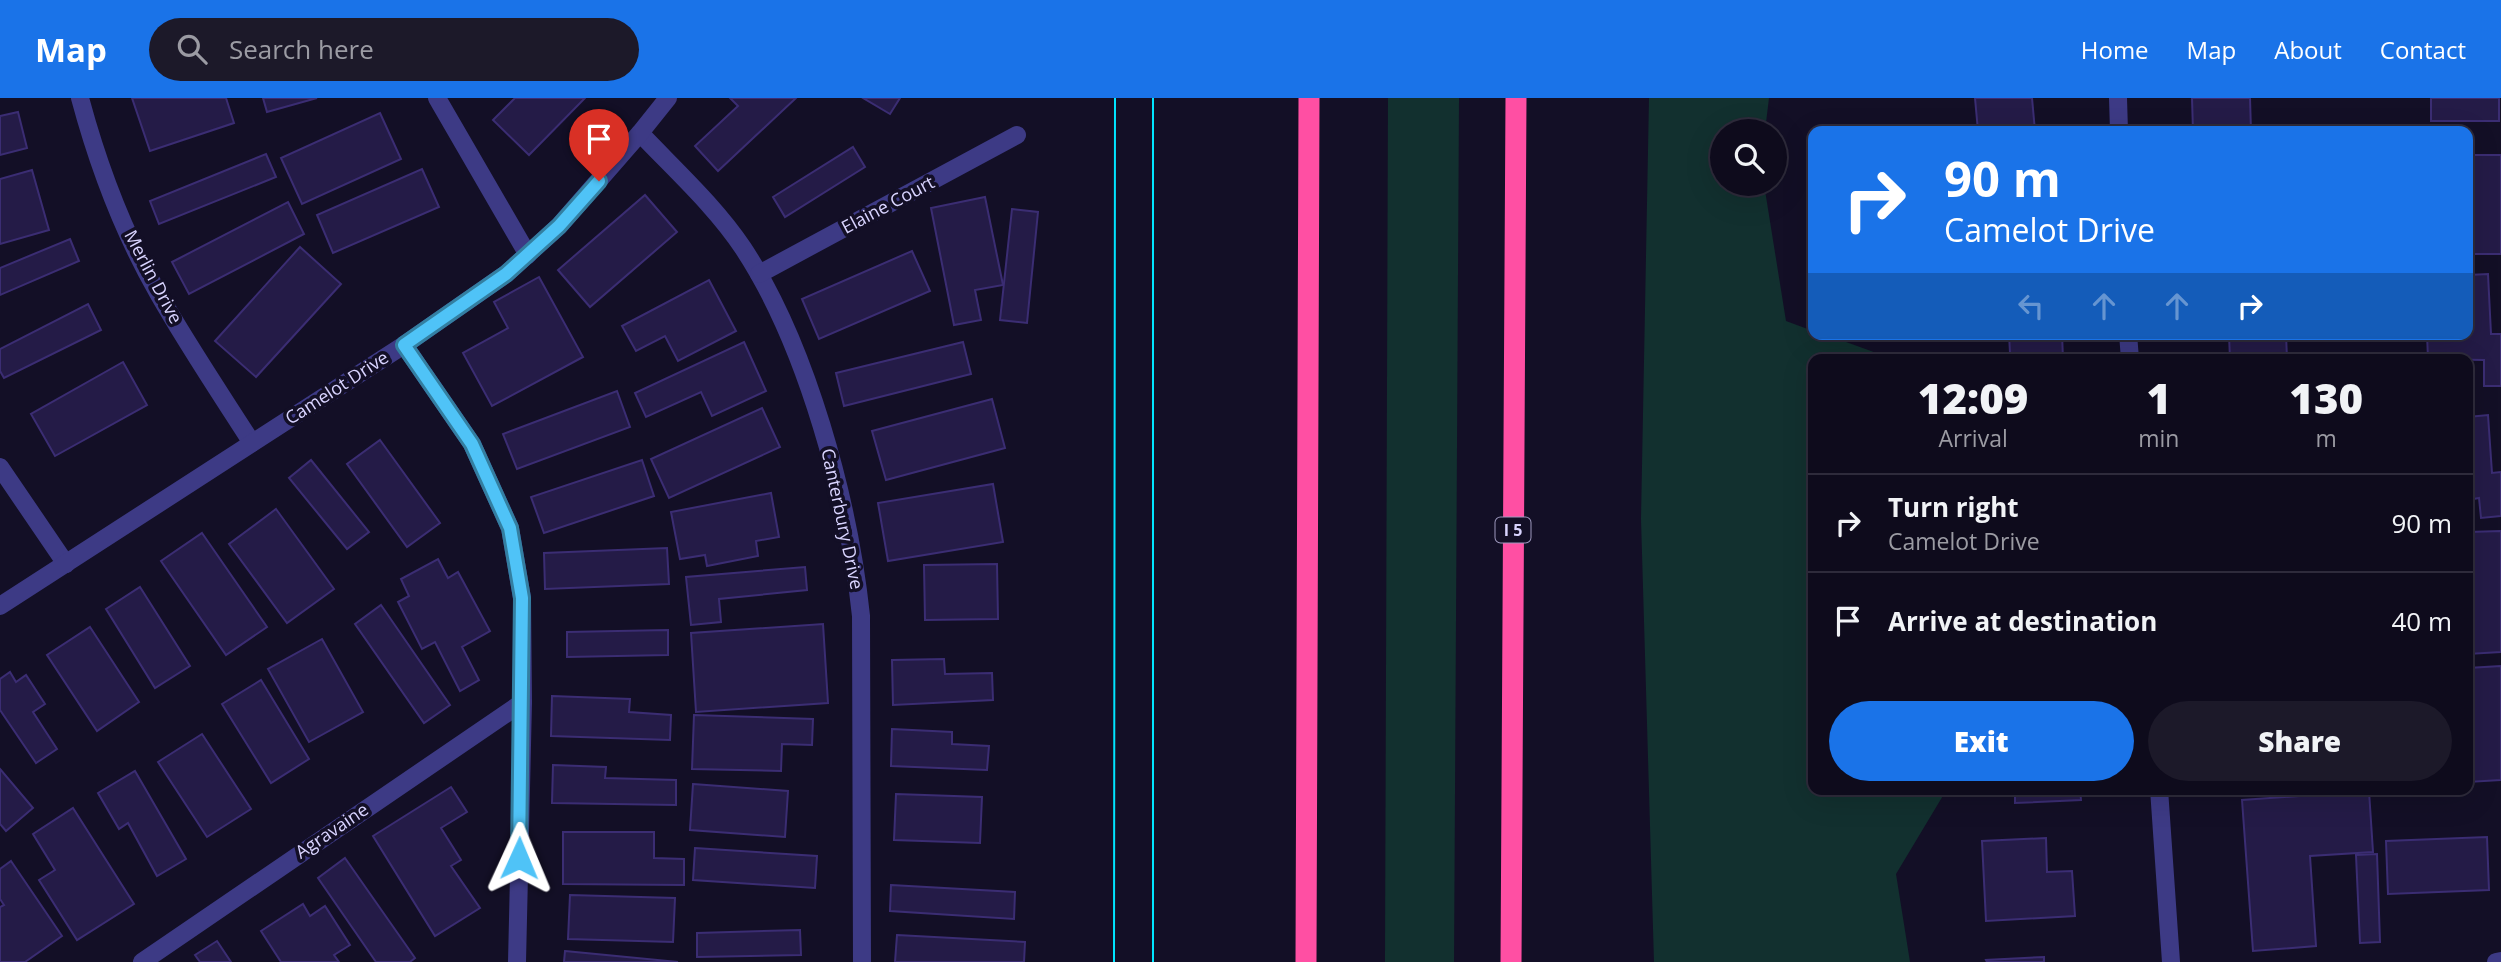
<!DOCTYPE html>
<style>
:root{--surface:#0e0b1c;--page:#1c1929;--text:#f1f3f6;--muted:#9b9ba3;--line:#2e2b3b;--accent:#1a73e8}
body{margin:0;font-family:"Open Sans",sans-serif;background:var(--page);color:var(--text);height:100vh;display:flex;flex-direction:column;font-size:26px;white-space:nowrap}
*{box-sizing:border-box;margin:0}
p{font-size:23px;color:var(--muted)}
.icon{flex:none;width:38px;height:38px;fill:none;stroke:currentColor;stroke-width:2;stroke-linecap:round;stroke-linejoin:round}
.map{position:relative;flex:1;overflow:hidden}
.side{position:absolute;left:1808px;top:256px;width:665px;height:441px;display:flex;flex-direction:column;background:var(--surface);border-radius:14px;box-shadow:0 7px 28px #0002,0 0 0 2px var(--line)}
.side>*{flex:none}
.banner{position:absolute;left:1808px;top:28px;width:665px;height:214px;border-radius:14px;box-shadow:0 7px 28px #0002,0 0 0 2px var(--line);background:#1a73e8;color:#fff;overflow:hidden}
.fabs{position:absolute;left:1710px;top:21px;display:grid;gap:14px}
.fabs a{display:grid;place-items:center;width:77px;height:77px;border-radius:50%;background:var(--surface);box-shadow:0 7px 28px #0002,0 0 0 2px var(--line);font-size:35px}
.pin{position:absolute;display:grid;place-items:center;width:60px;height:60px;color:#fff;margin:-72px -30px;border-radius:50% 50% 50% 0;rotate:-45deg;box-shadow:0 0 7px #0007}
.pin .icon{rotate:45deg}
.me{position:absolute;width:77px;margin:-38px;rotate:1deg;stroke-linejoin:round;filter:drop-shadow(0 0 5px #0008)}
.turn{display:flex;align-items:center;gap:24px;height:147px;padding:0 21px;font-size:32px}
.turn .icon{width:91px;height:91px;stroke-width:2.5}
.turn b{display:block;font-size:49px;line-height:60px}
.lanes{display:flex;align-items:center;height:66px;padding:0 21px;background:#0003;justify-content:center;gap:35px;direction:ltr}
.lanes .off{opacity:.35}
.eta{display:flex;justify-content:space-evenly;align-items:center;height:119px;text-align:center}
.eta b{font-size:42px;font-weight:800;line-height:49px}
.action{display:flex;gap:14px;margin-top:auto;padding:14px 21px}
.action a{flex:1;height:80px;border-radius:42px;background:var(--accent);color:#fff;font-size:28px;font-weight:800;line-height:80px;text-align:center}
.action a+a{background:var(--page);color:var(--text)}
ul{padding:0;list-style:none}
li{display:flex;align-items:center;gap:21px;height:98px;padding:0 21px;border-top:2px solid var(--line)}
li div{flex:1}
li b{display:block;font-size:26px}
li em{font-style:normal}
header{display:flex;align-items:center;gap:42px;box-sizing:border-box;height:98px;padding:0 35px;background:var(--accent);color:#fff}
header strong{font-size:33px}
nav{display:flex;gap:38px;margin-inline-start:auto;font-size:24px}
.search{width:490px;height:63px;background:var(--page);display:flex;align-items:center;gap:18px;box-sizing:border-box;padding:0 24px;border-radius:38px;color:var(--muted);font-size:26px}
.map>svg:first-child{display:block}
</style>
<header>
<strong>Map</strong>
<div class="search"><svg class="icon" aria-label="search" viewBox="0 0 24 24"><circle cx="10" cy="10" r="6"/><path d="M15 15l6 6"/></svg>Search here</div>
<nav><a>Home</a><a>Map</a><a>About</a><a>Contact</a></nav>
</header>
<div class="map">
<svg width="2501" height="864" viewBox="0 0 2501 864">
<rect width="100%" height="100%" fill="#130f26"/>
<!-- green -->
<g fill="#12302f">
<path d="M 1388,0 L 1459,0 L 1454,864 L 1385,864 Z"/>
<path d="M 1649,0 L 1769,0 L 1765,33 L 1722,33 L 1722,86 L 1764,86 L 1786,223 L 1813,233 L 1813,236 L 1824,236 L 1893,261 L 1813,261 L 1813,691 L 1947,691 L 1896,776 L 1910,864 L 1654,864 L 1641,421 Z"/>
</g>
<!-- building -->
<g fill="#241b47" stroke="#3b2d73" stroke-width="2">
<path d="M 132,0 L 226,0 L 234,25 L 150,53 Z"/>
<path d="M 263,0 L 317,0 L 267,14 Z"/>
<path d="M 515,0 L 585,0 L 529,57 L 493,22 Z"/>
<path d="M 730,0 L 796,0 L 718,73 L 695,48 L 738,8 Z"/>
<path d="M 863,0 L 900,0 L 890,16 Z"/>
<path d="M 1975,0 L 2032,0 L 2035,33 L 1978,33 Z"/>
<path d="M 2192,0 L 2250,0 L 2251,33 L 2193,33 Z"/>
<rect x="2431" y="0" width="68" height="23"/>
<path d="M 18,14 L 27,50 L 0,57 L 0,18 Z"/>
<path d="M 380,15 L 401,61 L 302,106 L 281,60 Z"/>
<path d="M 853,49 L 865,69 L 785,119 L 773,99 Z"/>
<path d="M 266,56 L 276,79 L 159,126 L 150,103 Z"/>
<rect x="2468" y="57" width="33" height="99"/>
<path d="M 422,71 L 439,109 L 333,155 L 317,117 Z"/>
<path d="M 32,72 L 49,132 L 0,146 L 0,81 Z"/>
<path d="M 645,97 L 677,134 L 590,209 L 558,172 Z"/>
<path d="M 985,99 L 1003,187 L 975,192 L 981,222 L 954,227 L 931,110 Z"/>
<path d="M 288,104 L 304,136 L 189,196 L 172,164 Z"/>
<path d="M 1012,111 L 1038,114 L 1027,225 L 1000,222 Z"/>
<path d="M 70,141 L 79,163 L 0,197 L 0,170 Z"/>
<path d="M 300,149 L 341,186 L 256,279 L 215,243 Z"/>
<path d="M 912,153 L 930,193 L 819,241 L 802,201 Z"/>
<path d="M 2488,176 L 2491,236 L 2501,236 L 2501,288 L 2484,288 L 2484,262 L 2428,261 L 2427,236 L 2468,236 L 2468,177 Z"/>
<path d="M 539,179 L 583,259 L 492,308 L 463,255 L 508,230 L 494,204 Z"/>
<path d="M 709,182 L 736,233 L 678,263 L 665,238 L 636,253 L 622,228 Z"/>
<path d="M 88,206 L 101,232 L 4,280 L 0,273 L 0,251 Z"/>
<path d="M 2009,236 L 2062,236 L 2063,261 L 1957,261 L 1957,258 L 2010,255 Z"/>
<path d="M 2212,236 L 2286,236 L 2287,261 L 2230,261 L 2229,237 Z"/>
<path d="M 744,244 L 766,293 L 712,318 L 701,294 L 646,319 L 635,295 Z"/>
<path d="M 963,244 L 971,276 L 844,308 L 836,275 Z"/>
<path d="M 123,264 L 147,307 L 55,358 L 31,316 Z"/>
<path d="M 617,293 L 630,329 L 517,371 L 503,336 Z"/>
<path d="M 992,301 L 1005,350 L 886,382 L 872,333 Z"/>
<path d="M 762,310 L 780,349 L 669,400 L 651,361 Z"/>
<path d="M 2488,317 L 2492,375 L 2501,374 L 2501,418 L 2481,420 L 2479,400 L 2468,402 L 2468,319 Z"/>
<path d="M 380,342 L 440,425 L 407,449 L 347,366 Z"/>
<path d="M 311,362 L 369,434 L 347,451 L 289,380 Z"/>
<path d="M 642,362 L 654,398 L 544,435 L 531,399 Z"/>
<path d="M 993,386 L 1003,444 L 888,463 L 878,405 Z"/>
<path d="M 771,395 L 779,439 L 756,443 L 758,458 L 707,468 L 705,457 L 680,461 L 671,414 Z"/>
<path d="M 276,411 L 334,491 L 287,525 L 229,446 Z"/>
<path d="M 2501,433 L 2501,554 L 2468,556 L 2468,434 Z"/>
<path d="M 202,435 L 267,529 L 226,557 L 161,463 Z"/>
<path d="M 667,450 L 669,486 L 545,491 L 544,455 Z"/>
<path d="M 438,461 L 448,480 L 458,474 L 490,533 L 462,549 L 479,582 L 460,593 L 435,544 L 422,551 L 398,504 L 409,498 L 401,481 Z"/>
<path d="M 997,466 L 998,521 L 925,522 L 924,467 Z"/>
<path d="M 805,469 L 807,492 L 719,501 L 721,524 L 691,527 L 686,479 Z"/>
<path d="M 140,489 L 190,568 L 155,590 L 106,511 Z"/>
<path d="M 381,507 L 450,607 L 424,625 L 355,526 Z"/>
<path d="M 823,526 L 828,605 L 696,614 L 691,535 Z"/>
<path d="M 90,529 L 139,604 L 97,633 L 47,557 Z"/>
<path d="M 668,532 L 668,557 L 567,559 L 567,534 Z"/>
<path d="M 322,541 L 363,614 L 309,644 L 268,571 Z"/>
<path d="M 944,561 L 945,576 L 992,575 L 993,602 L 893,607 L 892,562 Z"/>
<path d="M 2501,568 L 2501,682 L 2468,684 L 2468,570 Z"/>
<path d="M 10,574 L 16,584 L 26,577 L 45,606 L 33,614 L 57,651 L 36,665 L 0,612 L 0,581 Z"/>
<path d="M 261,582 L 309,661 L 271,685 L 222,606 Z"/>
<path d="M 552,598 L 630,601 L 629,614 L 671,617 L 670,642 L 551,638 Z"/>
<path d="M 694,617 L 813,621 L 812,647 L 782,646 L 781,673 L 692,671 Z"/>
<path d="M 892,631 L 952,634 L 952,646 L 989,648 L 987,672 L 891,668 Z"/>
<path d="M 202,636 L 251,711 L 207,739 L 158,664 Z"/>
<path d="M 553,667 L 606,669 L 605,680 L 676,682 L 676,707 L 552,705 Z"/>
<path d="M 0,671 L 33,710 L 6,733 L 0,726 Z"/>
<path d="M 135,673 L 186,761 L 157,778 L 128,725 L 119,731 L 98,695 Z"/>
<path d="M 693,686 L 788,693 L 785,739 L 690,732 Z"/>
<path d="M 451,689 L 467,714 L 441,730 L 461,762 L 451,768 L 480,810 L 435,838 L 373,738 Z"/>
<path d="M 2015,691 L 2080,691 L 2081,702 L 2015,705 Z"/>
<path d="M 2369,693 L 2373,754 L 2310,758 L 2316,848 L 2253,853 L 2242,702 Z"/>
<path d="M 896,696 L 982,699 L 980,745 L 894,742 Z"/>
<path d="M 73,710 L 134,806 L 77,842 L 39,782 L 55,772 L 33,736 Z"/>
<path d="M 563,734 L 654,734 L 654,760 L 684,761 L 684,787 L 563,786 Z"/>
<path d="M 2487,739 L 2489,792 L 2388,796 L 2386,743 Z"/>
<path d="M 2046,740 L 2047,774 L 2072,773 L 2075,818 L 1986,823 L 1982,743 Z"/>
<path d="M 695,750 L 817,758 L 815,790 L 693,782 Z"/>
<path d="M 2377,756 L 2380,844 L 2360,845 L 2356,757 Z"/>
<path d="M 345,760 L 415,860 L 410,864 L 376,864 L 318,780 Z"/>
<path d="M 11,763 L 62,838 L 25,864 L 0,864 L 0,809 L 4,807 L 0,801 L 0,771 Z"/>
<path d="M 891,787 L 1015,794 L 1014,821 L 890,813 Z"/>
<path d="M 570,797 L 675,800 L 673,844 L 568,841 Z"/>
<path d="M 303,806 L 310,818 L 325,808 L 350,847 L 334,857 L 339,864 L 281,864 L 261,833 Z"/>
<path d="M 800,832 L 801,857 L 697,859 L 697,835 Z"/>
<path d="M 897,837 L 1025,844 L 1024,864 L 895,864 Z"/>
<path d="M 217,843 L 231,864 L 200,864 L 195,857 Z"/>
<path d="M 565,853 L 678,864 L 564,864 Z"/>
<path d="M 2044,859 L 2044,864 L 1987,864 L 1986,862 Z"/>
</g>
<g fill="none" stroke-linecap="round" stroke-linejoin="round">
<!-- service -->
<path stroke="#3d3a85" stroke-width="18" d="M 0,369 L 66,466"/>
<!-- minor -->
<g stroke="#3d3a85" stroke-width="18">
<path d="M 80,0 C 98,67 123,134 158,195 C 187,246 220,295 252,345"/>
<path d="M 437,0 L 528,157"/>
<path d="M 2118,0 L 2119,33"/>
<path d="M 640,35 C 675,72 715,108 743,150 C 807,247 849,403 861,518 L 862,864"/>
<path d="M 759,176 L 1017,37"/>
<path d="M 2128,236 L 2130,261"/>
<path d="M 404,247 L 472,346 L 510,430 L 522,500 L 523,604 L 517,864"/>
<path d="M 0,508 L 404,247 L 506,176 L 559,128 L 640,35 L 668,0"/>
<path d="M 2159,691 L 2171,864"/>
<path d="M 142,864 L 523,604"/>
<path d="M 2496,864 L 2501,863"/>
</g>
<!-- motorway -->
<g stroke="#ff4fa3" stroke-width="21">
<path d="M 1306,864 L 1309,0"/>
<path d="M 1511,864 L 1516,0"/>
</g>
<!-- tram -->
<g stroke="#00e5ff" stroke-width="2">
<path d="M 1114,864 L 1115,0"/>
<path d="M 1153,864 L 1153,0"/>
</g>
</g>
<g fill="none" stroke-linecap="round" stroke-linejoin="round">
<!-- route casing -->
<g stroke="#337fa1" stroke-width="18">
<path id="route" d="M 519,760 L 522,500 L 510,430 L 472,346 L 404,247 L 506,176 L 559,128 L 599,83"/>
</g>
<!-- route -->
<use href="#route" stroke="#4fc3f7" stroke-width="12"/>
</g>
<g text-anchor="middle" stroke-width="7" stroke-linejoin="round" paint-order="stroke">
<!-- shield labels -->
<rect fill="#130f26" stroke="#9e99be" stroke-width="2" x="1495.5" y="419.5" width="35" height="25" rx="5"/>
<g font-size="16" font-weight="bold" fill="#d9d4ff">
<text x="1513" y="438">I 5</text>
</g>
<!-- street labels -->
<g font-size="18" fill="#d9d4ff" stroke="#130f26">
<text transform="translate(888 107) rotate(-28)" y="6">Elaine Court</text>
<text transform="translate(153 179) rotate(62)" y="6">Merlin Drive</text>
<text transform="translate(337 290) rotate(-33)" y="6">Camelot Drive</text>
<text transform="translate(842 421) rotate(78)" y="6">Canterbury Drive</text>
<text transform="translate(332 733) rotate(-34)" y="6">Agravaine</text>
</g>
</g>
</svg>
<div class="fabs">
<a><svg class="icon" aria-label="search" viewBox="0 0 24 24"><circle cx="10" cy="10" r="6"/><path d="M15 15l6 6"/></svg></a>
</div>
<div class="pin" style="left:599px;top:83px;background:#d93025"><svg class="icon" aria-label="arrive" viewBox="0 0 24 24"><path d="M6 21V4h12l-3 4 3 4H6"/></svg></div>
<svg class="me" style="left:519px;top:760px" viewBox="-20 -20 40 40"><path d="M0-17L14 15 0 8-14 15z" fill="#4fc3f7" stroke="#fff" stroke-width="4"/></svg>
<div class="banner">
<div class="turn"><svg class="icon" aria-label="right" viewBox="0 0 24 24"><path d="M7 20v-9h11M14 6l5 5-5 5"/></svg><div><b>90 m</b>Camelot Drive</div></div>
<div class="lanes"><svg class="icon off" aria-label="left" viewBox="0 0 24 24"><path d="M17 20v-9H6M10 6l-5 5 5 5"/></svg><svg class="icon off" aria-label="ahead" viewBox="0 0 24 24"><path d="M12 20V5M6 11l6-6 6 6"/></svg><svg class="icon off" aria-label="ahead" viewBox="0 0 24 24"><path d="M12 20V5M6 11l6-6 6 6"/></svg><svg class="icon" aria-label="right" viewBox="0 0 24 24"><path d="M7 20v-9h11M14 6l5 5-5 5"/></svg></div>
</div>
<section class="side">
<div class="eta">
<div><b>12:09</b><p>Arrival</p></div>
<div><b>1</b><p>min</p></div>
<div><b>130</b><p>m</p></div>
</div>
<ul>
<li><svg class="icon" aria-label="right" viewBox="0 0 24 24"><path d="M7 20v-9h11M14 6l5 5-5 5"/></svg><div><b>Turn right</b><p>Camelot Drive</p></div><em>90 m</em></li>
<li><svg class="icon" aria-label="arrive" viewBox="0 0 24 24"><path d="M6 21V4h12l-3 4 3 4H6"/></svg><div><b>Arrive at destination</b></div><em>40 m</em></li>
</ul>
<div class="action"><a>Exit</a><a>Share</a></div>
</section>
</div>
